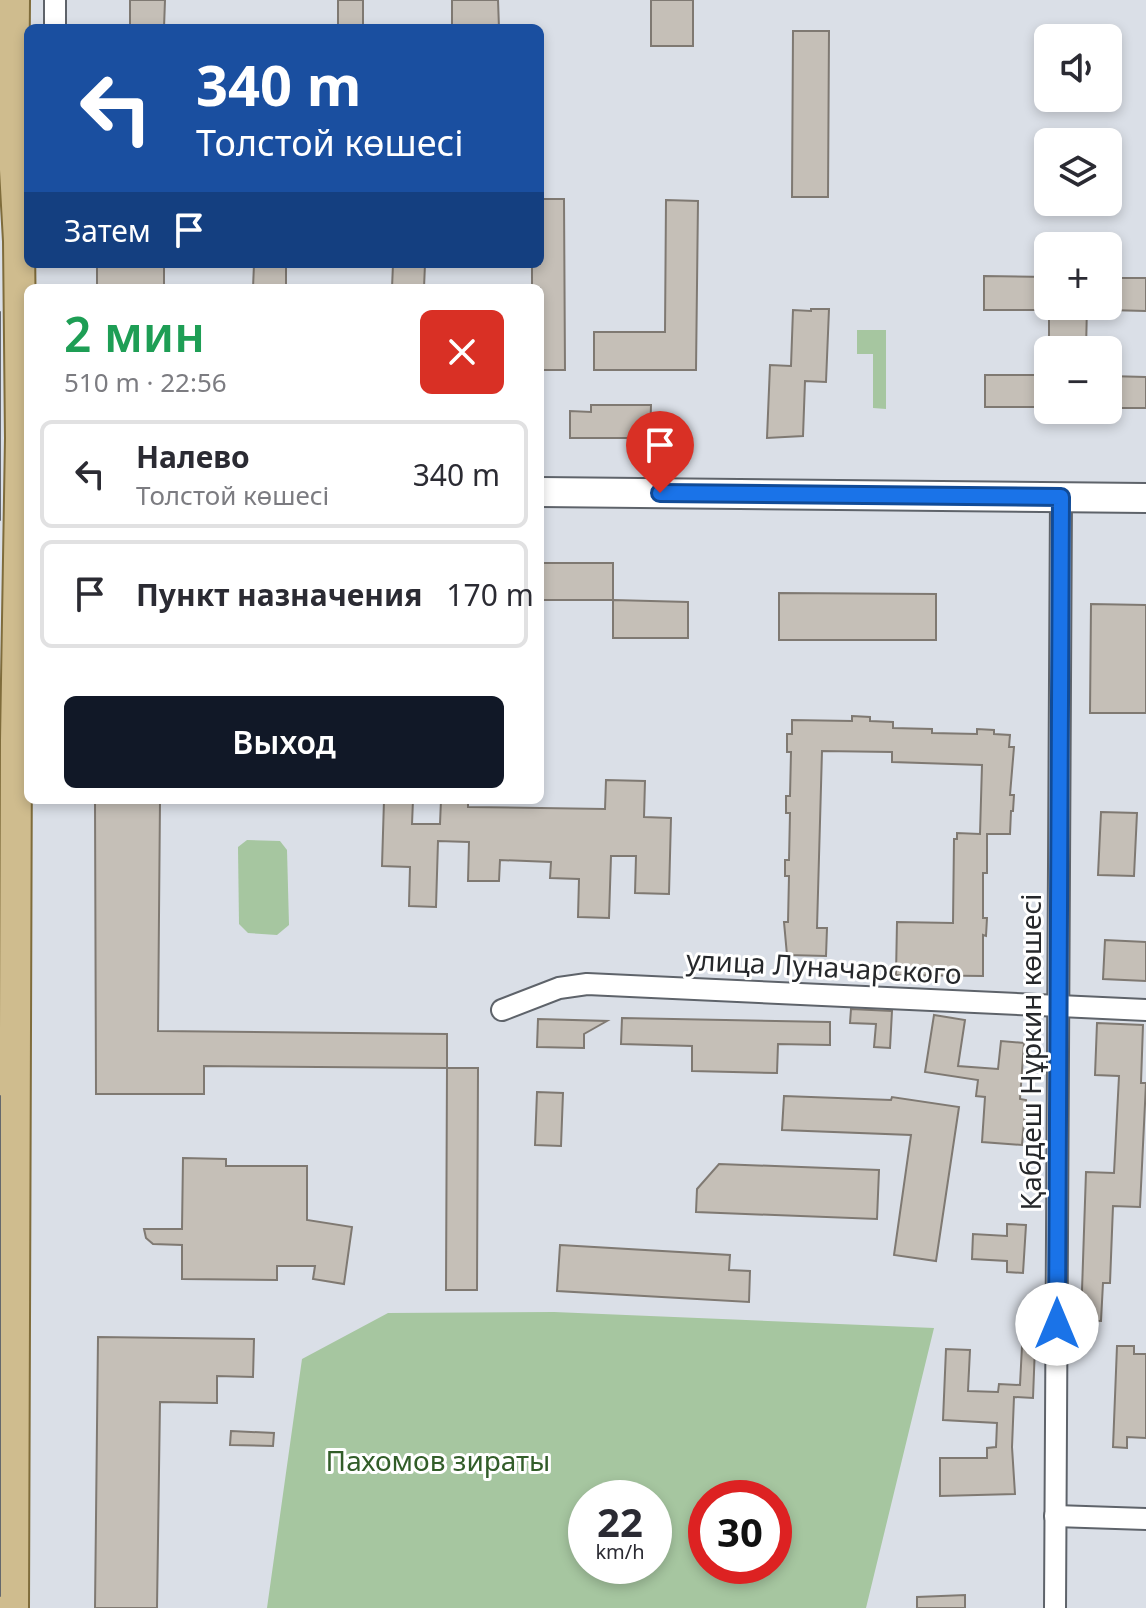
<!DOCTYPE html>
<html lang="ru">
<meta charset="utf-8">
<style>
:root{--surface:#fff;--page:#f7f7f7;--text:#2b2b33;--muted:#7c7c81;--line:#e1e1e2;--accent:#111827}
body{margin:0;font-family:"Noto Sans",sans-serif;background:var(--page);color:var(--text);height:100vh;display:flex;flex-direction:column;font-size:30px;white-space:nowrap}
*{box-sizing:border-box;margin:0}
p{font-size:26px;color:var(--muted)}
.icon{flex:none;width:44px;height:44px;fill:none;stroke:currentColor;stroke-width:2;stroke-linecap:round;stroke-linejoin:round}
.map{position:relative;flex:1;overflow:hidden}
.sheet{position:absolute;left:24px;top:284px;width:520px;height:520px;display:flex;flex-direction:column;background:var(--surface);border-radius:12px;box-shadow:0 4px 12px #0003}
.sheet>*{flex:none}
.banner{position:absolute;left:24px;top:24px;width:520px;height:244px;border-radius:12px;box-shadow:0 4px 12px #0003;background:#1a4fa0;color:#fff;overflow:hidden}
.fabs{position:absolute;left:1034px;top:24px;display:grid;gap:16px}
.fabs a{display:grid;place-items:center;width:88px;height:88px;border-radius:12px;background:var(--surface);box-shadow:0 4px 12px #0003;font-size:40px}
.speed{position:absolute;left:568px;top:1480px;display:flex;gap:16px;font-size:40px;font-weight:700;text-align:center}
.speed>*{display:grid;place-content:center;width:104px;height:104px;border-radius:50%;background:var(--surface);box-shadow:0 4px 12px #0003;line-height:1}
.speed small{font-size:20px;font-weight:400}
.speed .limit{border:12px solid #d22;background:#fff;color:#111}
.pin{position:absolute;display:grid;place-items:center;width:68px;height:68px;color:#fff;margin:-82px -34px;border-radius:50% 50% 50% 0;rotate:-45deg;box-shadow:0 0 8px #0007}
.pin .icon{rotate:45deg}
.me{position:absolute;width:88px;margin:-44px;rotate:0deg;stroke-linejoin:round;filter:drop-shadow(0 0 6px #0008)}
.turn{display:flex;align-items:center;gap:28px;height:168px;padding:0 40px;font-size:36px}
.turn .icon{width:104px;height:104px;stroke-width:2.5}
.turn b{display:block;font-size:56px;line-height:68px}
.then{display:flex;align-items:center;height:76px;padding:0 40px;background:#0003;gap:16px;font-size:30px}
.round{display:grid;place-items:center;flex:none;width:84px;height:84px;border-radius:12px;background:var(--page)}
.head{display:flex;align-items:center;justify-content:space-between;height:136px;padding:0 40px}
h1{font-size:48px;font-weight:600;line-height:60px;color:#1e9e55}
.button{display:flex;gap:16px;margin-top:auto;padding:16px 40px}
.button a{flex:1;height:92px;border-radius:12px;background:var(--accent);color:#fff;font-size:32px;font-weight:600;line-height:92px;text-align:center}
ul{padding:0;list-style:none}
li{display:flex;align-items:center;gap:24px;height:108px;margin:0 16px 12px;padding:0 24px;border:4px solid var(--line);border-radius:12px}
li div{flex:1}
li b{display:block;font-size:30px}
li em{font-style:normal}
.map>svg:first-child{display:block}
</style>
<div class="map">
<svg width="1146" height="1608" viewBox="0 0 1146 1608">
<rect width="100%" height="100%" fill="#dadfe7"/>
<!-- green -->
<g fill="#a6c6a0" fill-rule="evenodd">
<path d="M 857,330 L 886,330 L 886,409 L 873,408 L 873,354 L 857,354 Z"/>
<path d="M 247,840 L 280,841 L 287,850 L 289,925 L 277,935 L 248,933 L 239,924 L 238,847 Z"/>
<path d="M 554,1312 L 934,1328 L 866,1608 L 267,1608 L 302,1359 L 388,1313 ZM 586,1498 L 654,1498 L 654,1566 L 586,1566 ZM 706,1498 L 774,1498 L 774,1566 L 706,1566 Z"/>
</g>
<!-- building -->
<g fill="#c5bfb7" stroke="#7f7972" stroke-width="2">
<path d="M 130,0 L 165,0 L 164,28 L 130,28 Z"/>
<rect x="338" y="0" width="25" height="28"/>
<path d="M 452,0 L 498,0 L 499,28 L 452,28 Z"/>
<rect x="651" y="0" width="42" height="46"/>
<path d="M 793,31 L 829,31 L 828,197 L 792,197 Z"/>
<path d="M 540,199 L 564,199 L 565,370 L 540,370 L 540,288 L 532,288 L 532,264 L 540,264 Z"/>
<path d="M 666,200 L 698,201 L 696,370 L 594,370 L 594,332 L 665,332 Z"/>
<rect x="97" y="264" width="67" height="24"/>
<path d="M 254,264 L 286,264 L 286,288 L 253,288 Z"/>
<path d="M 393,264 L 425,264 L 424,288 L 392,288 Z"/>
<path d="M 984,276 L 1048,277 L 1048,310 L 984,310 Z"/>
<path d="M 1108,278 L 1146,278 L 1146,311 L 1108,310 Z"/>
<path d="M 1049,306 L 1087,306 L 1086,350 L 1049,350 Z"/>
<path d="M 811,309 L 829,309 L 826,382 L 805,381 L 803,436 L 767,438 L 770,365 L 791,366 L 793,310 L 811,311 Z"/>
<rect x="985" y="375" width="63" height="32"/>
<path d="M 1108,376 L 1146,377 L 1146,408 L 1108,408 Z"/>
<path d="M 591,405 L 651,405 L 650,438 L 570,438 L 570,411 L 591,412 Z"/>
<rect x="540" y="563" width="73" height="37"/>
<path d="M 779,593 L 936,594 L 936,640 L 779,640 Z"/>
<path d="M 613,600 L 688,602 L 688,638 L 613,638 Z"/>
<path d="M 1091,604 L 1146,605 L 1146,713 L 1090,713 Z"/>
<path d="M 852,716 L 870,717 L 870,721 L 893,722 L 893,728 L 932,729 L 932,733 L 977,734 L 977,729 L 994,730 L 994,734 L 1010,735 L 1009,747 L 1014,747 L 1010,795 L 1014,795 L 1013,811 L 1011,811 L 1010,834 L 987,834 L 987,873 L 983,873 L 983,918 L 987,918 L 986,936 L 983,935 L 983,976 L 896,975 L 897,922 L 953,923 L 954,839 L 957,839 L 957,833 L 980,834 L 982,765 L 892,762 L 892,752 L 822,751 L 817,928 L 827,928 L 826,956 L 787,955 L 784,922 L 788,922 L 789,876 L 785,876 L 785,860 L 789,860 L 790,813 L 786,813 L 786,796 L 790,796 L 791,752 L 787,752 L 787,734 L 792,734 L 792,720 L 852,721 Z"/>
<path d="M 606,780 L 645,781 L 644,817 L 671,818 L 669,894 L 635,893 L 636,856 L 611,856 L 609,918 L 578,917 L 579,879 L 550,878 L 551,862 L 500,860 L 499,881 L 468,881 L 469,842 L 438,841 L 436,907 L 409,906 L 410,867 L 382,866 L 384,800 L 413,800 L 412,824 L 440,824 L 441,800 L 468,800 L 468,807 L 605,809 Z"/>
<path d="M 95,800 L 160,800 L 158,1031 L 447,1034 L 447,1068 L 204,1066 L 204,1094 L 96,1094 Z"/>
<path d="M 1101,812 L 1137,813 L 1134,876 L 1098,875 Z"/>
<path d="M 1105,940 L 1146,942 L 1146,981 L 1103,979 Z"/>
<path d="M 851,1009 L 892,1011 L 890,1048 L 874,1047 L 876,1024 L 850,1023 Z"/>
<path d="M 934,1015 L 965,1020 L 958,1066 L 998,1069 L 1001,1041 L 1024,1043 L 1020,1099 L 1026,1100 L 1022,1145 L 982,1142 L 985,1097 L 976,1096 L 978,1080 L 925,1072 Z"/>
<path d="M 622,1018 L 830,1022 L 830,1045 L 778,1044 L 777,1073 L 692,1071 L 692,1046 L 621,1044 Z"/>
<path d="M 538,1019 L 607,1021 L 584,1034 L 584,1048 L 537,1047 Z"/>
<path d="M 1097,1023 L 1143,1025 L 1141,1083 L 1146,1083 L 1140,1207 L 1113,1206 L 1110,1283 L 1103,1283 L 1101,1321 L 1081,1320 L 1086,1172 L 1114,1173 L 1119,1076 L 1095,1075 Z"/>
<path d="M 447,1068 L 478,1068 L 477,1290 L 446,1290 Z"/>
<path d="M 537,1092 L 563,1093 L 561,1146 L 535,1145 Z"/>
<path d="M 784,1096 L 891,1100 L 892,1097 L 959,1107 L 936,1261 L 894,1255 L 911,1135 L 782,1130 Z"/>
<path d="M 183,1158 L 226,1159 L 226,1166 L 307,1166 L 307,1220 L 352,1227 L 344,1284 L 313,1279 L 315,1266 L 277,1266 L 277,1280 L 182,1279 L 182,1245 L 153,1244 L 146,1238 L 144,1229 L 182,1229 Z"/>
<path d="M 719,1164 L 879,1170 L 877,1219 L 696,1212 L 697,1189 Z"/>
<path d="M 1007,1224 L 1026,1225 L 1023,1273 L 1007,1272 L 1007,1261 L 972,1259 L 973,1234 L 1007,1236 Z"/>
<path d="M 560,1245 L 730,1255 L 729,1270 L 750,1271 L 749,1302 L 557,1291 Z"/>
<path d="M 98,1337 L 254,1339 L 253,1377 L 217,1376 L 217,1403 L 160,1402 L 157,1608 L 95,1608 Z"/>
<path d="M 1022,1346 L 1035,1346 L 1033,1398 L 1014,1397 L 1012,1447 L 1015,1494 L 940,1496 L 940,1458 L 987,1458 L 987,1448 L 996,1447 L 997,1423 L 943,1420 L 946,1349 L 970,1350 L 968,1391 L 998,1392 L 999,1384 L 1020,1385 Z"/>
<path d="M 1117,1346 L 1134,1346 L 1134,1354 L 1146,1354 L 1146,1438 L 1127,1437 L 1127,1448 L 1113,1447 Z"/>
<path d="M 231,1431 L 274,1433 L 273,1446 L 230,1445 Z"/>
<path d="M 965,1595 L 965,1608 L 917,1608 L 917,1597 Z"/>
</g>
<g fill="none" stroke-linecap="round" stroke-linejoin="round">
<!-- minor casing -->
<g stroke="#5e636a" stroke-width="24">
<g id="minor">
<path d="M 55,28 L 55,0"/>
<path d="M 502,1010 L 559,988 L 587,984 L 1146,1010"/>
<path d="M 1055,1516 L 1146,1519"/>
<path d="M 1055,1608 L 1061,497"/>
</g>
</g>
<!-- secondary casing -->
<g stroke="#5e636a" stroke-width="32">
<path id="secondary" d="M 540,492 L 1146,498"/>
</g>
<!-- primary casing -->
<g stroke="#7f6c3b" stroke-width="34">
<path id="primary" d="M 13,1608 L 16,740 L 21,438 L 19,241 L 13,134 L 14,0"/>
</g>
<!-- minor -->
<use href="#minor" stroke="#fff" stroke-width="20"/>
<!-- secondary -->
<use href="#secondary" stroke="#fff" stroke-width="28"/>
<!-- primary -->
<use href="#primary" stroke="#cfbc8e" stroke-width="30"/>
<!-- tram -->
<g stroke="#65686d" stroke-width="2">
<path d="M 0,312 L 0,520"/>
<path d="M 0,1096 L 0,1596"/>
</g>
</g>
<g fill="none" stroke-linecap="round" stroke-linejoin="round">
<!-- route casing -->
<g stroke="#114b97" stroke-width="20">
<path id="route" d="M 660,493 L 1061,497 L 1057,1324"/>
</g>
<!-- route -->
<use href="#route" stroke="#1a73e8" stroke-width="14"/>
</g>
<g text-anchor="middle" stroke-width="6" stroke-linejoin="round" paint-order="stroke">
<!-- street labels -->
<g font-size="28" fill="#26282b" stroke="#fff">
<text transform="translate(824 967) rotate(3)" y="10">улица Луначарского</text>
<text transform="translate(1031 1052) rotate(-90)" y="10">Қабдеш Нұркин көшесі</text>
</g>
<!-- park labels -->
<g font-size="28" fill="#325d29" stroke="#fff">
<text x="438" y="1471">Пахомов зираты</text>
</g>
</g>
</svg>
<div class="fabs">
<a><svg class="icon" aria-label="sound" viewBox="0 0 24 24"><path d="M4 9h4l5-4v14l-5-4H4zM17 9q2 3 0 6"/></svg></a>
<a><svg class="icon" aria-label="layers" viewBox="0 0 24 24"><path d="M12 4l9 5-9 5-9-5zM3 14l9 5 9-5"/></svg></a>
<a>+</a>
<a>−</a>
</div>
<div class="speed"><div>22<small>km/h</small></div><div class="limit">30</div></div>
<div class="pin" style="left:660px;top:493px;background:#d93025"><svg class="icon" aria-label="arrive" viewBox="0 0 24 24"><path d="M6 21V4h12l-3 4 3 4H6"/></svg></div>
<svg class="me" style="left:1057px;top:1324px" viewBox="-20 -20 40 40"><circle r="19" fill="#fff"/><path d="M0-13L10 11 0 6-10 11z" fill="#1a73e8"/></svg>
<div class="banner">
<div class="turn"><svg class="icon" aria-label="left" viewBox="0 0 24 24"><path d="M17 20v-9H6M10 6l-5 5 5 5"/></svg><div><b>340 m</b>Толстой көшесі</div></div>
<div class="then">Затем<svg class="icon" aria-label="arrive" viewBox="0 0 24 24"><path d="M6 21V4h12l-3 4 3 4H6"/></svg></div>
</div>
<section class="sheet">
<div class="head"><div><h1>2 мин</h1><p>510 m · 22:56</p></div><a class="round" style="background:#d93025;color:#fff"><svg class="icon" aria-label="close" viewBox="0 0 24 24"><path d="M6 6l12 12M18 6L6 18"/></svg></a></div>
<ul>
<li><svg class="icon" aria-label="left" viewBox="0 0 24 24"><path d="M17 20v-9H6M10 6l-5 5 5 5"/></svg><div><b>Налево</b><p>Толстой көшесі</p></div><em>340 m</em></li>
<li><svg class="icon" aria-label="arrive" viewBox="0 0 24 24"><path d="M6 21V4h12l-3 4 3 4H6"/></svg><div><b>Пункт назначения</b></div><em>170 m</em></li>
</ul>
<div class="button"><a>Выход</a></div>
</section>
</div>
